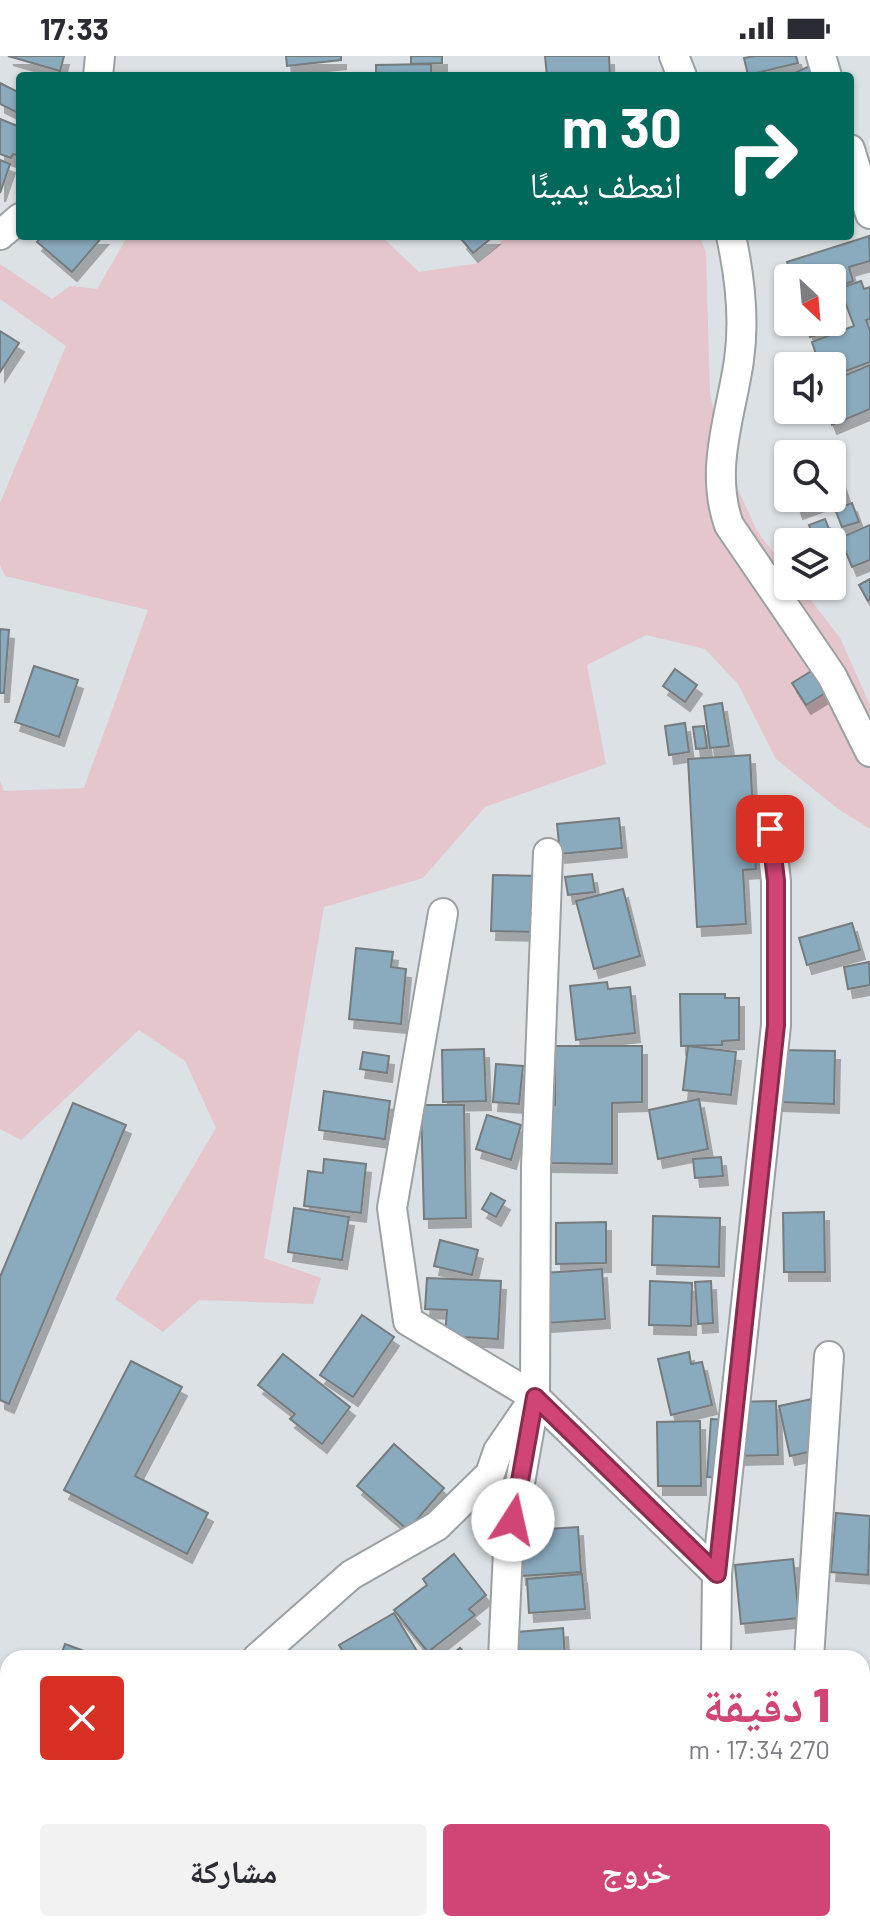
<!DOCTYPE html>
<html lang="ar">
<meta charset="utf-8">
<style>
:root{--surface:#fff;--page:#f2f2f3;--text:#2b2b33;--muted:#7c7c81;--accent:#d04476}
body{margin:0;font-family:Barlow,"Noto Naskh Arabic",sans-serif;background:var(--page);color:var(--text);direction:rtl;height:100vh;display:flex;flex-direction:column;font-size:30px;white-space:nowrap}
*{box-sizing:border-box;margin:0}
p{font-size:26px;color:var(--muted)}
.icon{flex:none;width:44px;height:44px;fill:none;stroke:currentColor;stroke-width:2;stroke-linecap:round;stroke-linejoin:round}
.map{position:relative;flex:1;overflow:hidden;direction:ltr}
.details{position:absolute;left:0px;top:1594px;width:870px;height:282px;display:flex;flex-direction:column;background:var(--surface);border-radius:24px 24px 0 0;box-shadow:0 2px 6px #0004;direction:rtl}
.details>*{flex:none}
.guide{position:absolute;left:16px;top:16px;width:838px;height:168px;border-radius:8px;box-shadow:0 2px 6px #0004;direction:rtl;background:#00695c;color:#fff;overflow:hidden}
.needle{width:52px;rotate:154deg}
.buttons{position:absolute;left:774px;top:208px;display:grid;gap:16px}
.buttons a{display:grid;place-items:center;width:72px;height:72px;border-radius:8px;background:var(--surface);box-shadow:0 2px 6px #0004;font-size:40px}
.pin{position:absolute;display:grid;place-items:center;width:68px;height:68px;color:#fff;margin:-34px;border-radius:16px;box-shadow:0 4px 12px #0006}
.me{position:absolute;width:88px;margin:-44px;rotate:10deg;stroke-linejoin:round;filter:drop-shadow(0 0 6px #0008)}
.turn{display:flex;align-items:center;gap:28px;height:168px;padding:0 40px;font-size:36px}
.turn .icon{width:104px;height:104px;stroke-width:2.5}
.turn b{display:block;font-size:56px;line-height:68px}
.round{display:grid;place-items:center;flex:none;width:84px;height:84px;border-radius:8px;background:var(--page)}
.head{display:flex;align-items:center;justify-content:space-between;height:136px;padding:0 40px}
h1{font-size:48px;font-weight:800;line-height:60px;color:var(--accent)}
.primary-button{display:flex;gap:16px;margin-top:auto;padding:16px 40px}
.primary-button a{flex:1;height:92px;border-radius:8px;background:var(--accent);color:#fff;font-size:32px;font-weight:800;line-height:92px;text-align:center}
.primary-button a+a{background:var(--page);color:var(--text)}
.status{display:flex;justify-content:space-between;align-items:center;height:56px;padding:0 40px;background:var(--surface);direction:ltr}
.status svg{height:22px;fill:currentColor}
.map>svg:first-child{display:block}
</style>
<div class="status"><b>17:33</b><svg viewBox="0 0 49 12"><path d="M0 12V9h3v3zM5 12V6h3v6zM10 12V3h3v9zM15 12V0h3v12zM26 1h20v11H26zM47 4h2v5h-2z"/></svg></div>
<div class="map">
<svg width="870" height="1875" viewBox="0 0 870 1875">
<defs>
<filter id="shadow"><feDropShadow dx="5" dy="9" stdDeviation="0" flood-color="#0004"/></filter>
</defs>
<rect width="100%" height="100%" fill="#dbe1e4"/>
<!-- green -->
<path fill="#e4c6cc" d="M 128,180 L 381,180 L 419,216 L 479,207 L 507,180 L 700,180 L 706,198 L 710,339 L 731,418 L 757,475 L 788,515 L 788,530 L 800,530 L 840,582 L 870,649 L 870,773 L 837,752 L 776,703 L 738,628 L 705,593 L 646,579 L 587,609 L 606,708 L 485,751 L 423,822 L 324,851 L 264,1202 L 321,1222 L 313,1248 L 199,1244 L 163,1276 L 115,1243 L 216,1072 L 185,1005 L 139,974 L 21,1084 L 0,1073 L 0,725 L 4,735 L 84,732 L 148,554 L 5,520 L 0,509 L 0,447 L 66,290 L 0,243 L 0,208 L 52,243 L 70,230 L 97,233 Z"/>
<!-- building -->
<g fill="#8aaabe" stroke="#767b7e" stroke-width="2" filter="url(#shadow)">
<path d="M 8,0 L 64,0 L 60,15 Z"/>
<path d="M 286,0 L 341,0 L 341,4 L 287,10 Z"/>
<path d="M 411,0 L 442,0 L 442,7 L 411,8 Z"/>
<path d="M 545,0 L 609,0 L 610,20 L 547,20 Z"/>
<path d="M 755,0 L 796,0 L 798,7 L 748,19 L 744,2 Z"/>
<path d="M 431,8 L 431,20 L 376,20 L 376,9 Z"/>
<path d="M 812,9 L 817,20 L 788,20 Z"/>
<path d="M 0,27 L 20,37 L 20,58 L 0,48 Z"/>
<path d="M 0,63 L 20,71 L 20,100 L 13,98 L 11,102 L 0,98 Z"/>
<path d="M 0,104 L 10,108 L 0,137 Z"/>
<path d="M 42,180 L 103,180 L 72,216 L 37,186 Z"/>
<path d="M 466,180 L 494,180 L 473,197 L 462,184 Z"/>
<path d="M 869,180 L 870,205 L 849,211 L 853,225 L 832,232 L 832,222 L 792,222 L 787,206 Z"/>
<path d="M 861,225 L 864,233 L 870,231 L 870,263 L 866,264 L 870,275 L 870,306 L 832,320 L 832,310 L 820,310 L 812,286 L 854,270 L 840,232 Z"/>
<path d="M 832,237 L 843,271 L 810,281 L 806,266 L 832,266 Z"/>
<path d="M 0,275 L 19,287 L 0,316 Z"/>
<path d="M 870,309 L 870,353 L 832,369 L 826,354 L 832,354 L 832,325 Z"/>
<path d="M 832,398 L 845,437 L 798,454 L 794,442 L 832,442 Z"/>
<path d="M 852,447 L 859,466 L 842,471 L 835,453 Z"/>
<path d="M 825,463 L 831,478 L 815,484 L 809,469 Z"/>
<path d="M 870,469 L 870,504 L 852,511 L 840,482 Z"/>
<path d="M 870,523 L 870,543 L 868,545 L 859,529 Z"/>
<path d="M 0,573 L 9,574 L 4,637 L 0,637 Z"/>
<path d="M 34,610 L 78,624 L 59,681 L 15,666 Z"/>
<path d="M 675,613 L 697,629 L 685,646 L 663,630 Z"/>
<path d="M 813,614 L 827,636 L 806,649 L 792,627 Z"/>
<path d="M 722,647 L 729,690 L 710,692 L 704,650 Z"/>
<path d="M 685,667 L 689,696 L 669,699 L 665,670 Z"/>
<path d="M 704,670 L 707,692 L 696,693 L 693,671 Z"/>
<path d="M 750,699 L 756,813 L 743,814 L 746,868 L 697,871 L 688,703 Z"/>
<path d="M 619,762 L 622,792 L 560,798 L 557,768 Z"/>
<path d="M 592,818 L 595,836 L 568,839 L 565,821 Z"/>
<path d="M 493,819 L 541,820 L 539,876 L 491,875 Z"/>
<path d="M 623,833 L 640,900 L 594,913 L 576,845 Z"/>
<path d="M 852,867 L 860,894 L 807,909 L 799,882 Z"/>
<path d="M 356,892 L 393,896 L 391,911 L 406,913 L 401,968 L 349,963 Z"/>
<path d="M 869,906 L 870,929 L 848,933 L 844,911 Z"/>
<path d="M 607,926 L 608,933 L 630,931 L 635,977 L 576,984 L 570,930 Z"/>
<path d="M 680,938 L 725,938 L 725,942 L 739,942 L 739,984 L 722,985 L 722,989 L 681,990 Z"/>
<path d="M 555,990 L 642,990 L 642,1046 L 612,1047 L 612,1108 L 547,1107 L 547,1049 L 555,1049 Z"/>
<path d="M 688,990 L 736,996 L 731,1039 L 683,1034 Z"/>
<path d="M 484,993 L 486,1045 L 443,1046 L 442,994 Z"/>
<path d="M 780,994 L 835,995 L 834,1048 L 778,1046 Z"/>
<path d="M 363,996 L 389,1000 L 387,1017 L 360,1013 Z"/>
<path d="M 496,1008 L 523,1010 L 519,1048 L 493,1046 Z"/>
<path d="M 324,1035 L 390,1045 L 385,1083 L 319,1074 Z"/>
<path d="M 699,1043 L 708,1093 L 658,1103 L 649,1054 Z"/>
<path d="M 73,1047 L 126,1069 L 9,1348 L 0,1344 L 0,1221 Z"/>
<path d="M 421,1049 L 464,1049 L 466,1162 L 424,1163 Z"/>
<path d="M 487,1059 L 521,1069 L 511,1104 L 476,1093 Z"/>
<path d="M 721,1101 L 723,1120 L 695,1122 L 693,1103 Z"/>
<path d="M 324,1103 L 366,1108 L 361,1157 L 304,1150 L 308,1115 L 323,1117 Z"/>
<path d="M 491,1137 L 505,1145 L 496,1161 L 482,1153 Z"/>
<path d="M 294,1152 L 349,1161 L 342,1204 L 288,1196 Z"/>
<path d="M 824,1156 L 825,1216 L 784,1216 L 783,1157 Z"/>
<path d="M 653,1160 L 720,1162 L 719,1211 L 652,1209 Z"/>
<path d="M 606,1166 L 606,1207 L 556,1208 L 556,1167 Z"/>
<path d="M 440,1184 L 478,1194 L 472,1219 L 434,1210 Z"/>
<path d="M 602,1213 L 605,1263 L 547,1267 L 544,1217 Z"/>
<path d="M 427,1222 L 501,1225 L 498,1283 L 445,1280 L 447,1254 L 425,1253 Z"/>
<path d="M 650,1225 L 692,1227 L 691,1270 L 649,1269 Z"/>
<path d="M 711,1225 L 713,1267 L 698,1268 L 695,1226 Z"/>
<path d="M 362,1259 L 394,1281 L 353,1341 L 320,1319 Z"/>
<path d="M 689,1296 L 691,1308 L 702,1306 L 712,1349 L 671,1359 L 658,1303 Z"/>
<path d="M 283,1298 L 350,1351 L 322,1388 L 290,1363 L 295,1358 L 258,1329 Z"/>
<path d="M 131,1305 L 182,1331 L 135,1420 L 208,1457 L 187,1498 L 64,1434 Z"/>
<path d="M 812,1343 L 822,1393 L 790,1400 L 779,1350 Z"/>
<path d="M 776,1345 L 778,1399 L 738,1400 L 736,1346 Z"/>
<path d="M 711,1363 L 728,1364 L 724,1422 L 707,1421 Z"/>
<path d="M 700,1365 L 701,1430 L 658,1430 L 657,1366 Z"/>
<path d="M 394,1388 L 444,1432 L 408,1474 L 357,1430 Z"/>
<path d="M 836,1457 L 870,1460 L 868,1519 L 831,1516 Z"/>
<path d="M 578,1471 L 581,1516 L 521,1520 L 517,1475 Z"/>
<path d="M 454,1498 L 486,1539 L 469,1553 L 475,1559 L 428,1596 L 394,1554 L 427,1529 L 423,1523 Z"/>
<path d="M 793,1503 L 799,1562 L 741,1568 L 735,1509 Z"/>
<path d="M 582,1518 L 585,1553 L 529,1557 L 527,1523 Z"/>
<path d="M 394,1557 L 421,1602 L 347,1602 L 339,1589 Z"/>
<path d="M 563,1572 L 565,1602 L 519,1602 L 517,1576 Z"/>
<path d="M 65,1588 L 103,1602 L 60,1602 Z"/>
<path d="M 460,1592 L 469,1602 L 448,1602 Z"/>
<path d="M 863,1627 L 870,1627 L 870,1680 L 862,1680 Z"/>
<path d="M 0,1681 L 8,1696 L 8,1763 L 0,1767 Z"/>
<path d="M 8,1857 L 8,1868 L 22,1868 L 28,1875 L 0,1875 L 0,1864 Z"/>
<path d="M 133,1868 L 159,1868 L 152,1875 L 127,1875 Z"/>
<path d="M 210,1868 L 255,1868 L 248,1875 L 217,1875 Z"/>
<path d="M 358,1868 L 423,1868 L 414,1875 L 356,1875 L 353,1872 Z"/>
<path d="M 491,1868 L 543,1868 L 549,1875 L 484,1875 Z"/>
<path d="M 703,1868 L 756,1868 L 748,1875 L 733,1875 L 729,1870 L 723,1875 L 709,1875 Z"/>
<path d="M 825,1868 L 853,1868 L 859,1875 L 817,1875 Z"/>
</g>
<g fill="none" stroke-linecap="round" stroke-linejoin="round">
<!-- minor casing -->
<g stroke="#9ba0a3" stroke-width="32">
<g id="minor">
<path d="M 674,0 L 682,20"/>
<path d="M 821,0 L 827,20"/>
<path d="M 98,20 L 100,0"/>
<path d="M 850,93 L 870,158"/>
<path d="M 0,179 L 20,162"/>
<path d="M 731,180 C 740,221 745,262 739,304 C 731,360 709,413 729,469 L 832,620 L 870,696"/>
<path d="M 443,857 L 392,1152 L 408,1265 L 535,1341 L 717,1518"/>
<path d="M 257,1602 L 351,1519 L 437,1470 L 490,1418 L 498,1395 L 535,1341 L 536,1111 L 548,797"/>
<path d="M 503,1602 L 508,1495 L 533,1353"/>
<path d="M 716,1602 L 717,1518 L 776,969 L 776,825 L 770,773"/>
<path d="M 809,1602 L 829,1300"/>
<path d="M 0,1805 L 8,1800"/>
<path d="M 309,1875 L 315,1868"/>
<path d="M 645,1875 L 654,1868"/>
<path d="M 781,1875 L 784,1868"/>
</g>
</g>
<!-- minor -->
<use href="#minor" stroke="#fff" stroke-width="28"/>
</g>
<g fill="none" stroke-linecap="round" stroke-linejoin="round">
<!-- route casing -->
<g stroke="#872c4d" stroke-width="20">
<path id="route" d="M 513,1464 L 535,1341 L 717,1518 L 776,969 L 776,825 L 770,773"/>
</g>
<!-- route -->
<use href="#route" stroke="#d04476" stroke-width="14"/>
</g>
</svg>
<div class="buttons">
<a><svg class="needle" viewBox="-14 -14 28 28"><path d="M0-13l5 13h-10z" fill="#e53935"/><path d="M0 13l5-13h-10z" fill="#7c7c81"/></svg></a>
<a><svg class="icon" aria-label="sound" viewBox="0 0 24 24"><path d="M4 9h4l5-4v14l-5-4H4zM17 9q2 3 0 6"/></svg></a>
<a><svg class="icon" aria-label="search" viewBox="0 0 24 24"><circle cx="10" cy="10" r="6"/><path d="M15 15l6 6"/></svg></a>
<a><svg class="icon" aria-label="layers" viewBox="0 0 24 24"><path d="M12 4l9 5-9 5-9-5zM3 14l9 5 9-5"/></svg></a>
</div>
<div class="pin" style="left:770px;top:773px;background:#d93025"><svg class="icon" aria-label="arrive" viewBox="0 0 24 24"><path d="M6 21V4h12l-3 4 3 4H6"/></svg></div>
<svg class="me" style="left:513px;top:1464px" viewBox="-20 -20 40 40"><circle r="19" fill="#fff"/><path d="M0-13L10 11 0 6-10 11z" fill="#d04476"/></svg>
<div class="guide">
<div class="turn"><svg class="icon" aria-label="right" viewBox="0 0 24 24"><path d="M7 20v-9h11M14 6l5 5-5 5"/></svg><div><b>30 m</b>انعطف يمينًا</div></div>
</div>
<section class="details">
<div class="head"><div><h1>1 دقيقة</h1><p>270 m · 17:34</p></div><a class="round" style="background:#d93025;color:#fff"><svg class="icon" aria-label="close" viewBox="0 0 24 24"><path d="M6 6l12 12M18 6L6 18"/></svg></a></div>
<div class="primary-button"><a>خروج</a><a>مشاركة</a></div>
</section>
</div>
